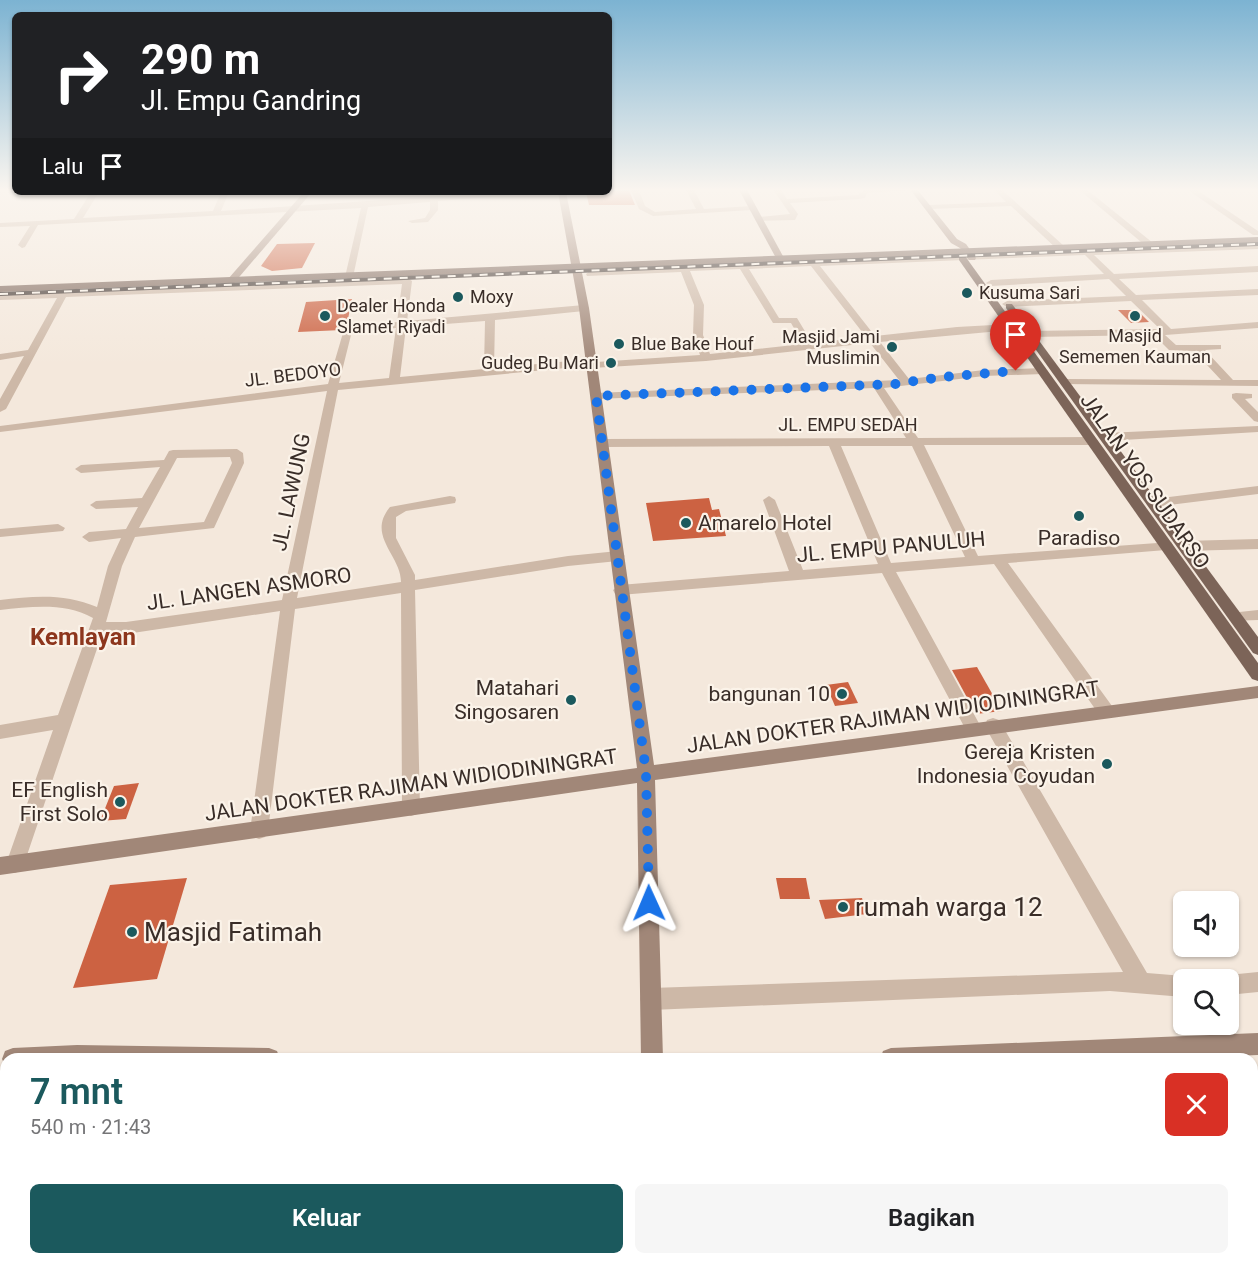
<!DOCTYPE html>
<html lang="id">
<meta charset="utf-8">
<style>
:root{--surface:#fff;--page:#f6f6f6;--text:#202124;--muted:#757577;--accent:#1b595d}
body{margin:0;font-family:Roboto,sans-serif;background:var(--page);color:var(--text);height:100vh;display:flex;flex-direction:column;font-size:22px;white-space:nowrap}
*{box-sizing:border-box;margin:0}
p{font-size:20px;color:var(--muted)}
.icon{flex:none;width:33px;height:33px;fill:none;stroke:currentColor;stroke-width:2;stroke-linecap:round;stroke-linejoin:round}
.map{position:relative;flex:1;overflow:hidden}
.panel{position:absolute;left:0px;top:1053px;width:1258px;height:212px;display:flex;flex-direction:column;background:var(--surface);border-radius:18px 18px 0 0;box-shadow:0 2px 4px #0004}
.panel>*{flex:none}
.hud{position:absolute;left:12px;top:12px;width:600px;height:183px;border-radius:9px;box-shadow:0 2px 4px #0004;background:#202124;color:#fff;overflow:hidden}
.tools{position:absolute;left:1173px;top:891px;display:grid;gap:12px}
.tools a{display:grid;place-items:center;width:66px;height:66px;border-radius:9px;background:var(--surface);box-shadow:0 2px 4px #0004;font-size:30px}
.pin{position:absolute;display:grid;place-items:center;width:51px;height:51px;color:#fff;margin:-62px -26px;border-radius:50% 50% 50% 0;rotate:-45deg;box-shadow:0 0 6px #0007}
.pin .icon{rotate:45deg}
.me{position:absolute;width:66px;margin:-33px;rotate:359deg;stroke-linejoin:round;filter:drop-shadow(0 0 4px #0008)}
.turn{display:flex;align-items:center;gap:21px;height:126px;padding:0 30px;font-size:27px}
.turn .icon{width:78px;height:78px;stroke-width:2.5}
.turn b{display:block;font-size:42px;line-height:51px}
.then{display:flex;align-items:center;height:57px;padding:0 30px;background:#0003;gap:12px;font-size:22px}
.round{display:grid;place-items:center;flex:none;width:63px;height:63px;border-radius:9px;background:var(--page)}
.head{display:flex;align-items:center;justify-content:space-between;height:102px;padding:0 30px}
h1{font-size:36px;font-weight:600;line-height:45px;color:var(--accent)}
.primary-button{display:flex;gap:12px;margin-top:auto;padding:12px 30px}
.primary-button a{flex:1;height:69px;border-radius:9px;background:var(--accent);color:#fff;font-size:24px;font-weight:600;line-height:69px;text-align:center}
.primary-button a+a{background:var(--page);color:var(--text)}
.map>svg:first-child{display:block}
</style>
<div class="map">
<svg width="1258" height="1264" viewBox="0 0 1258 1264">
<rect width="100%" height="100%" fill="#f4e8dc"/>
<!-- building -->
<g fill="#cc6242">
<path d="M 620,188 L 628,188 L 635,205 L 589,205 L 586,192 L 609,192 L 609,189 Z"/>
<path d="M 315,243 L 302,268 L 272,271 L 261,266 L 277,244 Z"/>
<path d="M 352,299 L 347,324 L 344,324 L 342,330 L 298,332 L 306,302 Z"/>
<path d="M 1118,310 L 1137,310 L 1149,322 L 1131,323 Z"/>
<path d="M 709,498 L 712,510 L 719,509 L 726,536 L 653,541 L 646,503 Z"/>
<path d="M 977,667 L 1002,711 L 976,714 L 952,670 Z"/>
<path d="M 848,682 L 858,703 L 835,706 L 826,685 Z"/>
<path d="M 139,783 L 126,819 L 100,821 L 114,786 Z"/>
<path d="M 187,878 L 157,979 L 73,988 L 110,885 Z"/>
<path d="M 776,878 L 806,878 L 810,899 L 780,899 Z"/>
<path d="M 862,898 L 867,914 L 825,919 L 819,900 Z"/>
</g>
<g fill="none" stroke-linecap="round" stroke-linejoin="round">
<!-- street -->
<g fill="#cdb8a7" fill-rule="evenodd">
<path d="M 630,188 L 638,188 L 645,206 L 655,212 L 696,209 L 685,188 L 693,188 L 704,209 L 752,206 L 756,208 L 752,210 L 653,216 L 639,209 Z"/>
<path d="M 772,188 L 779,188 L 787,199 L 858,195 L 865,189 L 941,188 L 867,193 L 865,198 L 859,199 L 790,203 L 798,214 L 795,220 L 756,221 L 755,219 L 759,217 L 790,214 Z"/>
<path d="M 992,188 L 1000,188 L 1064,246 L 1064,250 L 1058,250 L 1011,206 L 929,209 L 925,207 L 929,205 L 1006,202 Z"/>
<path d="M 1077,188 L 1085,188 L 1153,243 L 1153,247 L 1147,247 Z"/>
<path d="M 1159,188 L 1170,188 L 1167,190 Z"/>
<path d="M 1185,188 L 1194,188 L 1258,231 L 1258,235 L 1253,235 Z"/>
<path d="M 91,192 L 99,192 L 83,218 L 213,211 L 221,192 L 229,192 L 221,211 L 500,192 L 532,192 L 528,194 L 438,201 L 438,210 L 428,222 L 412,223 L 408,221 L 425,218 L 430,210 L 430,202 L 368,207 L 353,277 L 349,280 L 345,277 L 361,208 L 38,225 L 25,247 L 22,248 L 18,245 L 30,226 L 0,227 L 0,223 L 74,219 Z"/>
<path d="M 1258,243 L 1258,249 L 1094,255 L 1114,274 L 1258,266 L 1258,272 L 1119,279 L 1136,295 L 1258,289 L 1258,295 L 1142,300 L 1171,329 L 1258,322 L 1258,328 L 1165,335 L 1176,345 L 1221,345 L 1221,349 L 1205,350 L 1233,380 L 1258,380 L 1258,386 L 1062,384 L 1061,382 L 1066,379 L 1221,380 L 1194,351 L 1169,350 L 1154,335 L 1030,337 L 1025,334 L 1030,331 L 1160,329 L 1131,301 L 1007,307 L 1002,304 L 1007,301 L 1126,296 L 1109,279 L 991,286 L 986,283 L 991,280 L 1104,274 L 1085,255 L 820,266 L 875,336 L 957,327 L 1011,324 L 1016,327 L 1011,330 L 880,342 L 909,379 L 984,370 L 1043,368 L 1048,371 L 1043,374 L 984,376 L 884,388 L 918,438 L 1092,437 L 1098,441 L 1092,445 L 924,445 L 978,556 L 1171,542 L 1173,545 L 1166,550 L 1008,563 L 1112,706 L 1114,711 L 1112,716 L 1106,718 L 1100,716 L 994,564 L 896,572 L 981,727 L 979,732 L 973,734 L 967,732 L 882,573 L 620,595 L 615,594 L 613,590 L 620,585 L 789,571 L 763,500 L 769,496 L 775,500 L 803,570 L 878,564 L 829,446 L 603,447 L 597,443 L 603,439 L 906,438 L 874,388 L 596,399 L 591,396 L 596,393 L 899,380 L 870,343 L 706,361 L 592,368 L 587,366 L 338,390 L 297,598 L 401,582 C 401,555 366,536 390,507 L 450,496 L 455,497 L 456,500 L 455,503 L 406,511 L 396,517 L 396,538 L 415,575 L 415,580 L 568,556 L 618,551 L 625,556 L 618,561 L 568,566 L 415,590 L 420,808 L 417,814 L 411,816 L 405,814 L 402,808 L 401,593 L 295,609 L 268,831 L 265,837 L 259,839 L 253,837 L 250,831 L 280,611 L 126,634 L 102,634 L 24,864 L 22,870 L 15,873 L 8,870 L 6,864 L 53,730 L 0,739 L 0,725 L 58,715 L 93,618 C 64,602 31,607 0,610 L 0,600 C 33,596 65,593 97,607 L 108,566 L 121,538 L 89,542 L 82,537 L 89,532 L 126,529 L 138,507 L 96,509 L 90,505 L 96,501 L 142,498 L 160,467 L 81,473 L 75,469 L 81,465 L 164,460 L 169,451 L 173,450 L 237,449 L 243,453 L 244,463 L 214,528 L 135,537 L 122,566 L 106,622 L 126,622 L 282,600 L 327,391 L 0,432 L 0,426 L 328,384 L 345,326 L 397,322 L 402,284 L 66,297 L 6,409 L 0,412 L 0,399 L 24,356 L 0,360 L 0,354 L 28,350 L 57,298 L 0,300 L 0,294 L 60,292 L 66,286 L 71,289 L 69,291 L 407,278 L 412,281 L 407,321 L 584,305 L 589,308 L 584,311 L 495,320 L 494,368 L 591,359 L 596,362 L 700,355 L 693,335 L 694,305 L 681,272 L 587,276 L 586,274 L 590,271 L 679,266 L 678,263 L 682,260 L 688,266 L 737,264 L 735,260 L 739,257 L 746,264 L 808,261 L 808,258 L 811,257 L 816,261 L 1080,251 L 1084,247 L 1089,250 ZM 811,266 L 866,337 L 812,343 L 797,318 L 779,318 L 749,269 ZM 740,269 L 773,323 L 791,323 L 803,344 L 710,354 L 703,335 L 704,305 L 690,271 ZM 485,321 L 484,369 L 400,377 L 406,327 ZM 396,328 L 389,378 L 339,383 L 352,331 ZM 841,446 L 912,446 L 965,557 L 891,563 ZM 230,457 L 232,463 L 204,522 L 139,528 L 177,458 Z"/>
<path d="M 1236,393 L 1252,394 L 1252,398 L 1245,399 L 1258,412 L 1258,422 L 1254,421 L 1232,398 L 1232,394 Z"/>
<path d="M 1258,426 L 1258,432 L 1106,441 L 1100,437 L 1106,433 Z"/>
<path d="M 1258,486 L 1258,494 L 1153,507 L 1147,503 L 1153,499 Z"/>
<path d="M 58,524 L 65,528 L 63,531 L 0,537 L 0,529 Z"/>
<path d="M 1258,539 L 1258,549 L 1184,551 L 1177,546 L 1184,541 Z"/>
<path d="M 1258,610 L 1258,620 L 1230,621 L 1228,617 L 1230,613 Z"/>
<path d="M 993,718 L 999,720 L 1147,973 L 1184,976 L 1191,980 L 1184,980 L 1184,997 L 1110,991 L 651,1010 L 643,1007 L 640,999 L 643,991 L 651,988 L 1123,972 L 987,730 L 985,725 L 987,720 Z"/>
<path d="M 1258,972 L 1258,992 L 1228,995 L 1228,980 L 1220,980 L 1228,975 Z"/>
<path d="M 1258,1143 L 1258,1167 L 1252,1168 L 1252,1144 Z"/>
<path d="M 267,1258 L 293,1258 L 291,1264 L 265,1264 Z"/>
</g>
<!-- secondary -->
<g fill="#a18778" fill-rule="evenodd">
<path d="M 738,188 L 746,188 L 784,258 L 783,260 L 776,258 Z"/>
<path d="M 909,188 L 916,188 L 957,239 L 966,244 L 976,258 L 975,260 L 969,260 L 960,248 L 951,243 Z"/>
<path d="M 304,192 L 312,192 L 234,283 L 228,283 L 228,279 Z"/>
<path d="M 558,192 L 566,192 L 589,308 L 654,765 L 1258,686 L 1258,698 L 655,780 L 663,1059 L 641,1059 L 637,783 L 0,875 L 0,857 L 637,768 L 579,308 Z"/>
<path d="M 1258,1033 L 1258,1055 L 1161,1059 L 880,1059 L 883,1051 L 891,1048 Z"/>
<path d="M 77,1045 L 269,1048 L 277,1051 L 280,1059 L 6,1059 L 6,1067 L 2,1059 L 5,1051 L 13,1048 Z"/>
<rect x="653" y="1258" width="26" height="6"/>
</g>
<!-- primary -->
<g fill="#7c6458" fill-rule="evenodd">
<path d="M 1258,237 L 1258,243 L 0,292 L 0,286 Z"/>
<path d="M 959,256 L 965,256 L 1258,663 L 1258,681 L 1252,679 L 959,260 Z"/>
<path d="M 1006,304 L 1012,304 L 1258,637 L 1258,655 L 1253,653 L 1006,308 Z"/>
</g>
<!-- rail casing -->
<g stroke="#392d28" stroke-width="4">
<path id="rail" d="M 0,294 L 1258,244"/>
</g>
<!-- rail -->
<use href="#rail" stroke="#fbf3e9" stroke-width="2" stroke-dasharray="8" stroke-linecap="butt"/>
</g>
<!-- sky -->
<linearGradient id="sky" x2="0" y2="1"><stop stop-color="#7cb3d2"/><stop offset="0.52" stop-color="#faf5ef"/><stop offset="1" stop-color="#faf5ef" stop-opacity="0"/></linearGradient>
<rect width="1258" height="365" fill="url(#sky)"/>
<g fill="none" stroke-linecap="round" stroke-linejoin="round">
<!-- route -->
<path stroke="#1a73e8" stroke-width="10" stroke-dasharray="0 18" d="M 649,903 L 646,772 L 596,396 L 895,384 L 942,377 L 1016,371"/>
</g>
<!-- markers -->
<g fill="#1b595d" stroke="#fbf3e9" stroke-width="2">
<circle cx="967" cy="293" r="6"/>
<circle cx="458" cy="297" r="6"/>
<circle cx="325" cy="316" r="6"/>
<circle cx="1135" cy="316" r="6"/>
<circle cx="619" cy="344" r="6"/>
<circle cx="892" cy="347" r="6"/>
<circle cx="611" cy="363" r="6"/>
<circle cx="1079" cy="516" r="6"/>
<circle cx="686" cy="523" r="6"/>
<circle cx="842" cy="694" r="6"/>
<circle cx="571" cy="700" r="6"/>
<circle cx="1107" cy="764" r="6"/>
<circle cx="120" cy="802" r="6"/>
<circle cx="843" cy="907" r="6"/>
<circle cx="132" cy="932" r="6"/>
</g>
<g text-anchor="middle" stroke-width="4.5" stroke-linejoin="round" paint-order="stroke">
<!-- far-poi labels -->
<g font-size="18" fill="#392d28" stroke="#fbf3e9" text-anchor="start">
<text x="979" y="299">Kusuma Sari</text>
<text x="470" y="303">Moxy</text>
<text x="337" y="312">Dealer Honda<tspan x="337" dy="21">Slamet Riyadi</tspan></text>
<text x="1135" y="342" text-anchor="middle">Masjid<tspan x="1135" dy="21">Sememen Kauman</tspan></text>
<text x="880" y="343" text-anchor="end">Masjid Jami<tspan x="880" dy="21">Muslimin</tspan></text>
<text x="631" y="350">Blue Bake Houf</text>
<text x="599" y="369" text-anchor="end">Gudeg Bu Mari</text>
</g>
<!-- far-street labels -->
<g font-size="18" fill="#392d28" stroke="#fbf3e9">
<text transform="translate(293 375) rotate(-7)" y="6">JL. BEDOYO</text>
<text x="848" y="431">JL. EMPU SEDAH</text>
</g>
<!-- street labels -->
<g font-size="21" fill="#392d28" stroke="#fbf3e9">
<text transform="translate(1145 481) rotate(55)" y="7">JALAN YOS SUDARSO</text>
<text transform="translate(291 492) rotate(-78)" y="7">JL. LAWUNG</text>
<text transform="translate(891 547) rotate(-5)" y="7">JL. EMPU PANULUH</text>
<text transform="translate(249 589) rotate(-8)" y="7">JL. LANGEN ASMORO</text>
<text transform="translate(893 717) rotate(-8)" y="7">JALAN DOKTER RAJIMAN WIDIODININGRAT</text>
<text transform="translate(411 785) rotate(-8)" y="7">JALAN DOKTER RAJIMAN WIDIODININGRAT</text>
</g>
<!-- poi labels -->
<g font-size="21" fill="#392d28" stroke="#fbf3e9" text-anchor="end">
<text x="698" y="530" text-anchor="start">Amarelo Hotel</text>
<text x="1079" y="545" text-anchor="middle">Paradiso</text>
<text x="559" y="695">Matahari<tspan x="559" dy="24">Singosaren</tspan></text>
<text x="830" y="701">bangunan 10</text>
<text x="1095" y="759">Gereja Kristen<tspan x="1095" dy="24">Indonesia Coyudan</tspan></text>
<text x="108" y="797">EF English<tspan x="108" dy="24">First Solo</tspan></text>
</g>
<!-- quarter labels -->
<g font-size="24" font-weight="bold" fill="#8d361d" stroke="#fbf3e9">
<text x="83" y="645">Kemlayan</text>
</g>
<!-- near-poi labels -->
<g font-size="26" fill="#392d28" stroke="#fbf3e9" text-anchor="start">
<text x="855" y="916">rumah warga 12</text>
<text x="144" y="941">Masjid Fatimah</text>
</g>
</g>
</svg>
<div class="tools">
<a><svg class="icon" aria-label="sound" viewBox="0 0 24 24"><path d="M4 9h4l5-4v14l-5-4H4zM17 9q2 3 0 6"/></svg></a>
<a><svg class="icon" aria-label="search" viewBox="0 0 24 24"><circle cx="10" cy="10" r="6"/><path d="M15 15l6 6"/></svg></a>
</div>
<div class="pin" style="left:1016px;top:371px;background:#d93025"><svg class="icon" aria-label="arrive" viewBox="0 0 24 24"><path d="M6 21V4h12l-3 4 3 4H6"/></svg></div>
<svg class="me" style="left:649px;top:903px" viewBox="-20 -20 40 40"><path d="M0-17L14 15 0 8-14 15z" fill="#1a73e8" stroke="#fff" stroke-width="4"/></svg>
<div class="hud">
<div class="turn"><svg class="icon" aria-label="right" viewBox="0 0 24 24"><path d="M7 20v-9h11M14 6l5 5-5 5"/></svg><div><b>290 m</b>Jl. Empu Gandring</div></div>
<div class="then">Lalu<svg class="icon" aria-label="arrive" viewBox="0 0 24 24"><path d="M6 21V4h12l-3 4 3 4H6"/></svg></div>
</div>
<section class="panel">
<div class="head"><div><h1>7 mnt</h1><p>540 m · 21:43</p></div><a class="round" style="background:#d93025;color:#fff"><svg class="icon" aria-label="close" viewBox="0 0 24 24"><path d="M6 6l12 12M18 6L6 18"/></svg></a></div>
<div class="primary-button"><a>Keluar</a><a>Bagikan</a></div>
</section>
</div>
